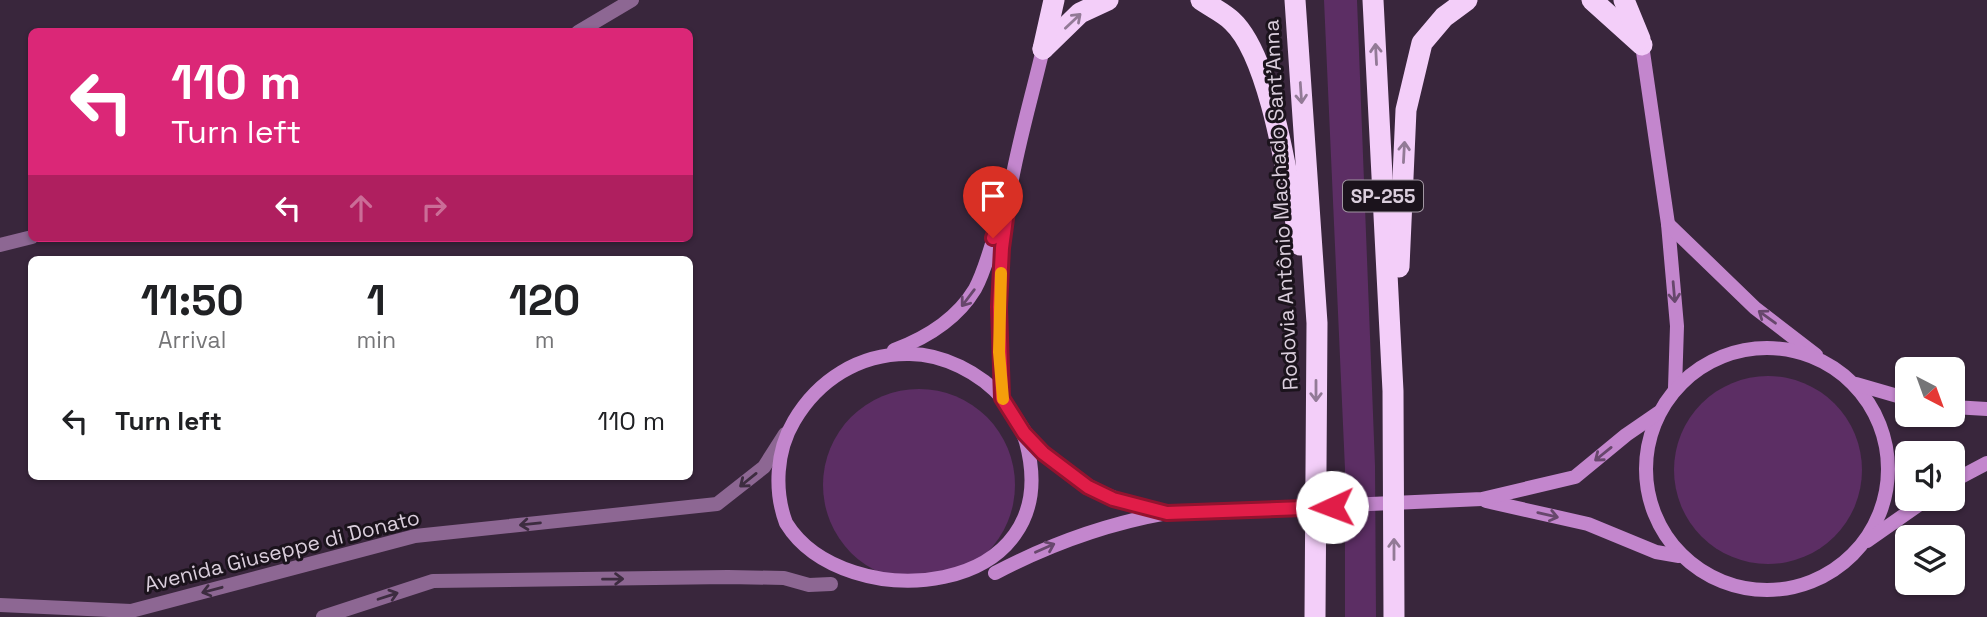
<!DOCTYPE html>
<meta charset="utf-8">
<style>
:root{--surface:#fff;--page:#f2f2f2;--text:#202124;--muted:#757577}
body{margin:0;font-family:"Space Grotesk",sans-serif;background:var(--page);color:var(--text);height:100vh;display:flex;flex-direction:column;font-size:26px;white-space:nowrap}
*{box-sizing:border-box;margin:0}
p{font-size:23px;color:var(--muted)}
.icon{flex:none;width:38px;height:38px;fill:none;stroke:currentColor;stroke-width:2;stroke-linecap:round;stroke-linejoin:round}
.map{position:relative;flex:1;overflow:hidden}
.drawer{position:absolute;left:28px;top:256px;width:665px;height:224px;display:flex;flex-direction:column;background:var(--surface);border-radius:10px;box-shadow:0 2px 5px #0004}
.drawer>*{flex:none}
.banner{position:absolute;left:28px;top:28px;width:665px;height:214px;border-radius:10px;box-shadow:0 2px 5px #0004;background:#db2777;color:#fff;overflow:hidden}
.needle{width:46px;rotate:139deg}
.buttons{position:absolute;left:1895px;top:357px;display:grid;gap:14px}
.buttons a{display:grid;place-items:center;width:70px;height:70px;border-radius:10px;background:var(--surface);box-shadow:0 2px 5px #0004;font-size:35px}
.pin{position:absolute;display:grid;place-items:center;width:60px;height:60px;color:#fff;margin:-72px -30px;border-radius:50% 50% 50% 0;rotate:-45deg;box-shadow:0 0 7px #0007}
.pin .icon{rotate:45deg}
.me{position:absolute;width:77px;margin:-38px;rotate:268deg;stroke-linejoin:round;filter:drop-shadow(0 0 5px #0008)}
.turn{display:flex;align-items:center;gap:24px;height:147px;padding:0 28px;font-size:32px}
.turn .icon{width:91px;height:91px;stroke-width:2.5}
.turn b{display:block;font-size:49px;line-height:60px}
.lanes{display:flex;align-items:center;height:66px;padding:0 28px;background:#0003;justify-content:center;gap:35px;direction:ltr}
.lanes .off{opacity:.35}
.eta{display:flex;justify-content:space-evenly;align-items:center;height:119px;text-align:center}
.eta b{font-size:42px;font-weight:600;line-height:49px}
ul{padding:0;list-style:none}
li{display:flex;align-items:center;gap:21px;height:91px;padding:0 28px}
li div{flex:1}
li b{display:block;font-size:26px}
li em{font-style:normal}
.map>svg:first-child{display:block}
</style>
<div class="map">
<svg width="1987" height="617" viewBox="0 0 1987 617">
<rect width="100%" height="100%" fill="#39263c"/>
<!-- green -->
<g fill="#5c2e64">
<path d="M 1324,0 L 1357,0 L 1375,466 L 1376,617 L 1345,617 L 1345,469 Z"/>
<circle cx="1768" cy="470" r="94"/>
<circle cx="919" cy="485" r="96"/>
</g>
<g fill="none" stroke-linecap="round" stroke-linejoin="round">
<!-- street -->
<g stroke="#8d6793" stroke-width="14">
<path d="M 578,32 L 632,0"/>
<path d="M 0,245 L 32,237"/>
<path d="M 0,605 L 131,611 L 415,536 L 717,504 L 764,467 L 785,434"/>
<path d="M 323,617 L 433,581 L 728,577 L 784,578 L 809,585 L 831,584"/>
</g>
<!-- secondary -->
<g stroke="#c386cd" stroke-width="14">
<path d="M 1642,45 L 1668,224 L 1677,326 L 1675,388"/>
<path d="M 1668,224 L 1755,308 L 1816,355"/>
<circle cx="1767" cy="469" r="121"/>
<path d="M 894,350 C 926,338 957,319 975,289 C 986,269 993,239 1000,217"/>
<path d="M 1856,384 L 1908,399"/>
<path d="M 1002,398 C 997,329 998,258 1010,190 C 1018,143 1032,96 1043,49"/>
<path d="M 1953,407 L 1987,409"/>
<path d="M 1010,409 C 1015,419 1023,431 1026,442 C 1069,600 844,617 786,523 C 774,491 776,451 794,421 C 818,380 859,354 907,354 C 942,353 981,373 1004,400 C 1018,419 1027,439 1045,455 C 1081,487 1120,504 1167,513"/>
<path d="M 1953,481 L 1987,463"/>
<path d="M 1486,501 L 1588,524 L 1656,552 L 1679,556"/>
<path d="M 1867,541 L 1927,499"/>
<path d="M 995,573 C 1050,544 1105,524 1167,513 L 1482,499 L 1575,477 L 1626,435 L 1658,413"/>
</g>
<!-- highway -->
<g stroke="#f3cef9" stroke-width="21">
<path d="M 1201,0 C 1211,7 1224,13 1232,21 C 1272,58 1289,190 1300,245"/>
<path d="M 1295,0 L 1317,323 L 1315,617"/>
<path d="M 1373,0 L 1393,391 L 1394,617"/>
<path d="M 1592,0 L 1642,45"/>
<path d="M 1624,0 L 1640,39"/>
<path d="M 1043,49 L 1080,13 L 1108,0"/>
<path d="M 1043,49 L 1054,0"/>
<path d="M 1399,267 L 1406,110 L 1422,43 L 1444,17 L 1467,0"/>
</g>
</g>
<!-- one-way arrows -->
<defs><path id="oneway-shaft" d="M-6 0H5M1.5-3L5.5 0L1.5 3" fill="none" stroke-width="1.6" stroke-linecap="round" stroke-linejoin="round" transform="scale(1.75)"/></defs>
<g stroke="#927a96">
<use href="#oneway-shaft" transform="translate(1073 21) rotate(-43)"/>
<use href="#oneway-shaft" transform="translate(1376 54) rotate(-93)"/>
<use href="#oneway-shaft" transform="translate(1301 93) rotate(86)"/>
<use href="#oneway-shaft" transform="translate(1404 152) rotate(-87)"/>
<use href="#oneway-shaft" transform="translate(1316 391) rotate(90)"/>
<use href="#oneway-shaft" transform="translate(1394 549) rotate(-90)"/>
</g>
<g stroke="#67476c">
<use href="#oneway-shaft" transform="translate(1674 292) rotate(85)"/>
<use href="#oneway-shaft" transform="translate(968 298) rotate(127)"/>
<use href="#oneway-shaft" transform="translate(1767 317) rotate(-144)"/>
<use href="#oneway-shaft" transform="translate(1603 454) rotate(141)"/>
<use href="#oneway-shaft" transform="translate(1548 515) rotate(13)"/>
<use href="#oneway-shaft" transform="translate(1045 548) rotate(-24)"/>
</g>
<g stroke="#3d2c40">
<use href="#oneway-shaft" transform="translate(748 480) rotate(141)"/>
<use href="#oneway-shaft" transform="translate(530 524) rotate(174)"/>
<use href="#oneway-shaft" transform="translate(613 579) rotate(-1)"/>
<use href="#oneway-shaft" transform="translate(212 590) rotate(165)"/>
<use href="#oneway-shaft" transform="translate(388 596) rotate(-18)"/>
</g>
<g fill="none" stroke-linecap="round" stroke-linejoin="round">
<!-- route casing -->
<g stroke="#92132f" stroke-width="18">
<path id="route" d="M 993,238 L 1010,189 L 1002,248 L 999,307 L 1002,398 L 1024,433 L 1043,453 L 1088,487 L 1113,499 L 1167,513 L 1332,507"/>
</g>
<!-- route -->
<use href="#route" stroke="#e11d48" stroke-width="12"/>
<!-- slow -->
<path stroke="#f59e0b" stroke-width="12" d="M 1001,273 L 999,352 L 1003,399"/>
</g>
<g text-anchor="middle" stroke-width="6" stroke-linejoin="round" paint-order="stroke">
<!-- shield labels -->
<rect fill="#1b131c" stroke="#a196a2" stroke-width="2" x="1343" y="180.5" width="80" height="31" rx="5"/>
<g font-size="19" font-weight="bold" fill="#dacedc">
<text x="1383" y="203">SP-255</text>
</g>
<!-- street labels -->
<g font-size="21" fill="#dacedc" stroke="#1b131c">
<text transform="translate(1281 205) rotate(-93)" y="7">Rodovia Antônio Machado Sant'Anna</text>
<text transform="translate(282 551) rotate(-14)" y="7">Avenida Giuseppe di Donato</text>
</g>
</g>
</svg>
<div class="buttons">
<a><svg class="needle" viewBox="-14 -14 28 28"><path d="M0-13l5 13h-10z" fill="#e53935"/><path d="M0 13l5-13h-10z" fill="#757577"/></svg></a>
<a><svg class="icon" aria-label="sound" viewBox="0 0 24 24"><path d="M4 9h4l5-4v14l-5-4H4zM17 9q2 3 0 6"/></svg></a>
<a><svg class="icon" aria-label="layers" viewBox="0 0 24 24"><path d="M12 4l9 5-9 5-9-5zM3 14l9 5 9-5"/></svg></a>
</div>
<div class="pin" style="left:993px;top:238px;background:#d93025"><svg class="icon" aria-label="arrive" viewBox="0 0 24 24"><path d="M6 21V4h12l-3 4 3 4H6"/></svg></div>
<svg class="me" style="left:1332px;top:507px" viewBox="-20 -20 40 40"><circle r="19" fill="#fff"/><path d="M0-13L10 11 0 6-10 11z" fill="#e11d48"/></svg>
<div class="banner">
<div class="turn"><svg class="icon" aria-label="left" viewBox="0 0 24 24"><path d="M17 20v-9H6M10 6l-5 5 5 5"/></svg><div><b>110 m</b>Turn left</div></div>
<div class="lanes"><svg class="icon" aria-label="left" viewBox="0 0 24 24"><path d="M17 20v-9H6M10 6l-5 5 5 5"/></svg><svg class="icon off" aria-label="ahead" viewBox="0 0 24 24"><path d="M12 20V5M6 11l6-6 6 6"/></svg><svg class="icon off" aria-label="right" viewBox="0 0 24 24"><path d="M7 20v-9h11M14 6l5 5-5 5"/></svg></div>
</div>
<section class="drawer">
<div class="eta">
<div><b>11:50</b><p>Arrival</p></div>
<div><b>1</b><p>min</p></div>
<div><b>120</b><p>m</p></div>
</div>
<ul>
<li><svg class="icon" aria-label="left" viewBox="0 0 24 24"><path d="M17 20v-9H6M10 6l-5 5 5 5"/></svg><div><b>Turn left</b></div><em>110 m</em></li>
</ul>
</section>
</div>
